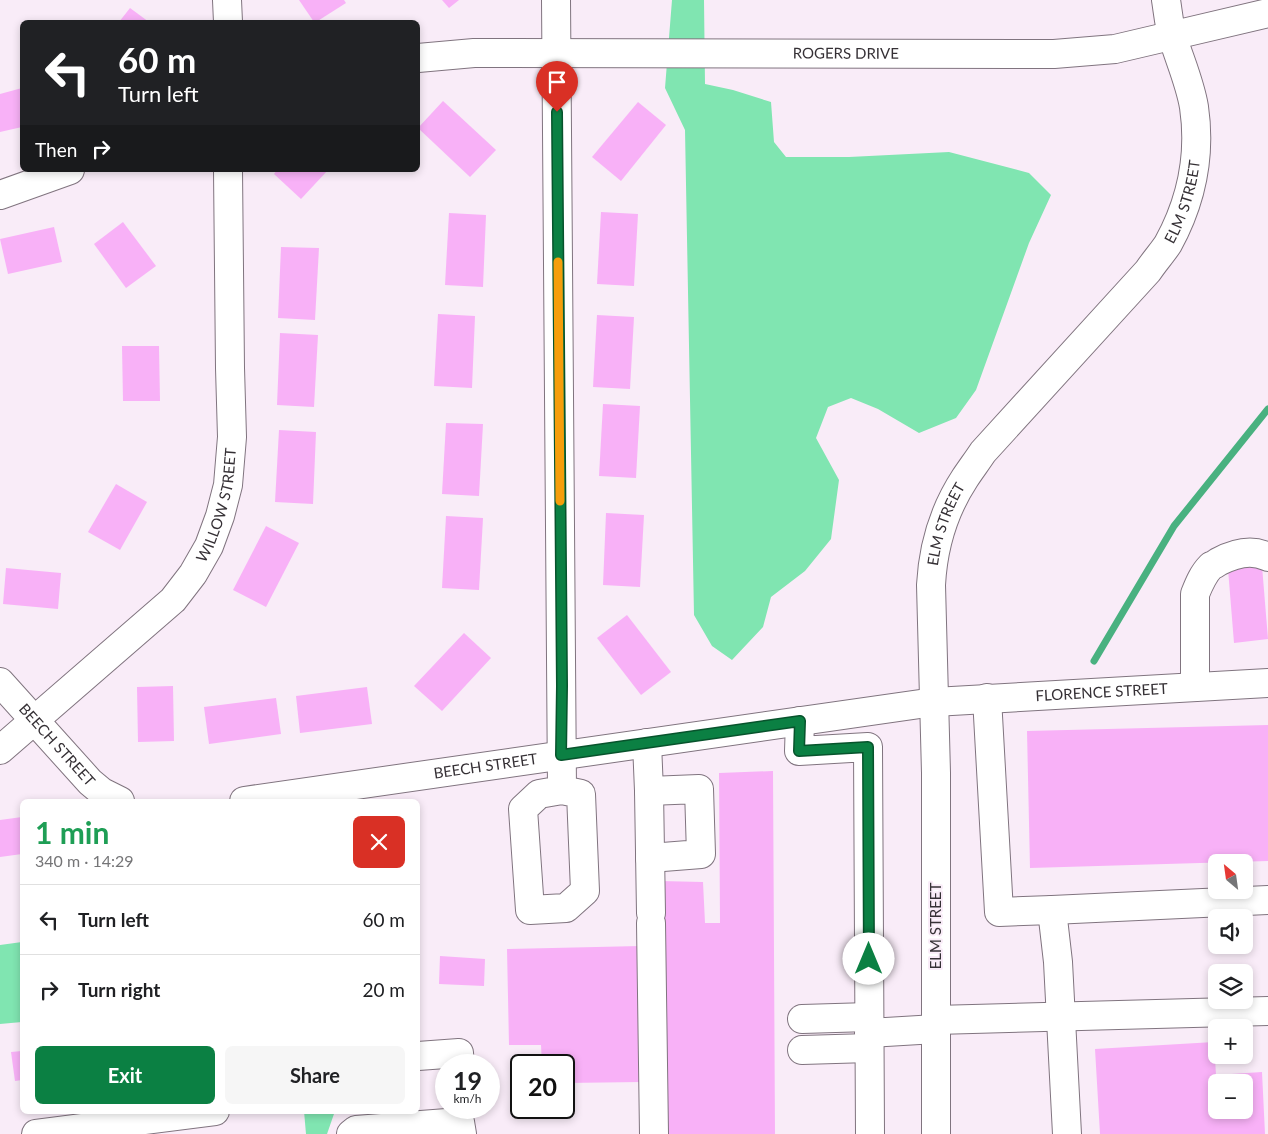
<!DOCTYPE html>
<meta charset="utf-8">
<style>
:root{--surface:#fff;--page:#f6f6f6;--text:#202124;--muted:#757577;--line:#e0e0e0;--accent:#0b8043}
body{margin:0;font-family:Lato,sans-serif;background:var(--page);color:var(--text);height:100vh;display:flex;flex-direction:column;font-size:19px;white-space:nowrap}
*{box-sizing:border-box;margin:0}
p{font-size:16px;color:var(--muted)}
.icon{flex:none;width:28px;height:28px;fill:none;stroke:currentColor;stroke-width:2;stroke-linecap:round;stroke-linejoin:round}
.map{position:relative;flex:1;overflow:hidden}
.side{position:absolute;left:20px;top:799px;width:400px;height:315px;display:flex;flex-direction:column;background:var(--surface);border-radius:8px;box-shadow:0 2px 8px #0003}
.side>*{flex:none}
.top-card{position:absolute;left:20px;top:20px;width:400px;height:152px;border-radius:8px;box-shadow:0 2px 8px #0003;background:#202124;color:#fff;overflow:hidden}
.needle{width:32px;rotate:331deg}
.controls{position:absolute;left:1208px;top:854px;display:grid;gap:10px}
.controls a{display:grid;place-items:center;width:45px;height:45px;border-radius:8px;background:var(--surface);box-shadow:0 2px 8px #0003;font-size:25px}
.speed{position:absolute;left:435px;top:1054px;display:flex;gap:10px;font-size:25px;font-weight:700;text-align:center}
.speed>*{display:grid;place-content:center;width:65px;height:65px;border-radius:50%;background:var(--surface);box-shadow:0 2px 8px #0003;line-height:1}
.speed small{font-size:12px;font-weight:400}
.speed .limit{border:2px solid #111;border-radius:8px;background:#fff;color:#111}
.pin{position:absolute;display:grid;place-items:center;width:42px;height:42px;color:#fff;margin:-51px -21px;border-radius:50% 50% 50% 0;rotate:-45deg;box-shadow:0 0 5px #0007}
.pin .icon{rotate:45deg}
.me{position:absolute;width:55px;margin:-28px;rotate:0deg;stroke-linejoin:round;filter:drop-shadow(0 0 4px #0008)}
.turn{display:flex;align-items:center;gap:18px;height:105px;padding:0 15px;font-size:22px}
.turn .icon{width:65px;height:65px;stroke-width:2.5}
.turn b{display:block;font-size:35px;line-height:42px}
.then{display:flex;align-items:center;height:48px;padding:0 15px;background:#0003;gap:10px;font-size:19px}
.round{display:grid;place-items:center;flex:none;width:52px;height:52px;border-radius:8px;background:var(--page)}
.summary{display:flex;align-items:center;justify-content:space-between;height:85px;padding:0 15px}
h1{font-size:30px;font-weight:700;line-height:38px;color:#1e9e55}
.primary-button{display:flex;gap:10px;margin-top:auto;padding:10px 15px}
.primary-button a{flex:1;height:58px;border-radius:8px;background:var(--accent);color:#fff;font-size:20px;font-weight:700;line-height:58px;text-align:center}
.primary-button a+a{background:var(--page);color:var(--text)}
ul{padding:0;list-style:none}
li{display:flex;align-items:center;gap:15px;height:70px;padding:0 15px;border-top:1px solid var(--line)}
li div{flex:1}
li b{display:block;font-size:19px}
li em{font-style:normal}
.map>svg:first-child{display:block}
</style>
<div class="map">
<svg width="1268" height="1134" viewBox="0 0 1268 1134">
<rect width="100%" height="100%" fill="#f9ecf8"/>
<!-- green -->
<g fill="#80e5b1">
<path d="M 672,0 L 704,0 L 705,84 L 733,90 L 771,102 L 774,142 L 786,157 L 849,157 L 949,152 L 1029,173 L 1051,195 L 1029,243 L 976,390 L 956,418 L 919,433 L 878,409 L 851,398 L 828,407 L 816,438 L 839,480 L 831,539 L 805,571 L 771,597 L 763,627 L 732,660 L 712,646 L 694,615 L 685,130 L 665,88 Z"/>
<path d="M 22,942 L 22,1022 L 0,1024 L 0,945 Z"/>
<path d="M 304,1111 L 335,1111 L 327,1134 L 306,1134 Z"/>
</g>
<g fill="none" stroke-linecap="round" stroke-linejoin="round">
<!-- stream -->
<path stroke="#49b180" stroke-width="7" d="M 1094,661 L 1174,526 L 1268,409"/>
</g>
<!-- building -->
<g fill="#f8b1f7" fill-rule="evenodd">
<path d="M 299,0 L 344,0 L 346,3 L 316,22 L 314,22 Z"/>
<path d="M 442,0 L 459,0 L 449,8 Z"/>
<path d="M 130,8 L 149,22 L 119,22 Z"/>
<path d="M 22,88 L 22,127 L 0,132 L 0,94 Z"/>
<path d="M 443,101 L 496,150 L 470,177 L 418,128 Z"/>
<path d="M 638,102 L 666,125 L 621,181 L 592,157 Z"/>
<path d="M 277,170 L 328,170 L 301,199 L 274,174 Z"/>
<path d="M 601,212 L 638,214 L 634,286 L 597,284 Z"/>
<path d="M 449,213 L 486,215 L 483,287 L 445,285 Z"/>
<path d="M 123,222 L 156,266 L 126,288 L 94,244 Z"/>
<path d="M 54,227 L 62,262 L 8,274 L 0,239 Z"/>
<path d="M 281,247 L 319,248 L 315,320 L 278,318 Z"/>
<path d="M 438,314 L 475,316 L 472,388 L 434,386 Z"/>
<path d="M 597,315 L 634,317 L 630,389 L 593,387 Z"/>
<path d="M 280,333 L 318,335 L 314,407 L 277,405 Z"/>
<path d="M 122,346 L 159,346 L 160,401 L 123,401 Z"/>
<path d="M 603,404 L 640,406 L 636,478 L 599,476 Z"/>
<path d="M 446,423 L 483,424 L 479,496 L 442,494 Z"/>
<path d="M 279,430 L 316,432 L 313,504 L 275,502 Z"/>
<path d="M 116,484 L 147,502 L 120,550 L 88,532 Z"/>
<path d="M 606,513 L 644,515 L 640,587 L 603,585 Z"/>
<path d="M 446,516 L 483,518 L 479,590 L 442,588 Z"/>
<path d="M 266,526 L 299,543 L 266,607 L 233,590 Z"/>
<path d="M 1262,566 L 1268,639 L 1234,643 L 1228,569 Z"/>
<path d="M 6,568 L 61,573 L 58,609 L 3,604 Z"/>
<path d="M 627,615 L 671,672 L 641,695 L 597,638 Z"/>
<path d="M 464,633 L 491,658 L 442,711 L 414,686 Z"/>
<path d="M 173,686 L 174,741 L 138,742 L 137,687 Z"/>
<path d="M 367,687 L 372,724 L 300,733 L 296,696 Z"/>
<path d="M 276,698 L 281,734 L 209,744 L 204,707 Z"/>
<path d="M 1268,725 L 1268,861 L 1030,868 L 1027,731 Z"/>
<path d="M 773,771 L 775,1134 L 664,1134 L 660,881 L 703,882 L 705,923 L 720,923 L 719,773 Z"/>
<path d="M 22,817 L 22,854 L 0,857 L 0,820 Z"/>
<path d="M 640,946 L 642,1082 L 564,1083 L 564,1065 L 542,1065 L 541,1045 L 509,1045 L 507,949 Z"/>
<path d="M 440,956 L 485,959 L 484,986 L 439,984 Z"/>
<path d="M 1214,1042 L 1216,1075 L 1262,1072 L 1265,1134 L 1100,1134 L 1095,1049 ZM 1216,1082 L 1244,1082 L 1244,1110 L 1216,1110 Z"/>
<path d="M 22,1051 L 22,1080 L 15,1081 L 11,1052 Z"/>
</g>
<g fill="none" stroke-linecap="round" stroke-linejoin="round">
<!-- minor casing -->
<g stroke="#80747f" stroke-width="30">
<g id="minor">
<path d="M 227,0 L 228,22"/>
<path d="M 556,0 L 562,790 L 539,794 L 523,809 L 530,910 L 566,908 L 585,891 L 581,794 L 562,790"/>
<path id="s1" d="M 418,58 L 474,53 L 1054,54 L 1115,49 L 1268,13"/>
<path d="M 0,195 L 70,170"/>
<path id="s2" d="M 0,682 L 90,782 L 102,792 L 120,801"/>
<path d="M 1195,687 L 1195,594 C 1199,584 1203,574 1211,566 C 1212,566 1217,563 1218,562 C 1233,554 1251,548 1268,557"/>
<path d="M 987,698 L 999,912 L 1052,910 L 1058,962 L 1067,1134"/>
<path d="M 800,721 L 799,751 L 868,747 L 870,1134"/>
<path d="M 647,743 L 649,791 L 651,913"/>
<path id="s3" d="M 0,750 L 173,600 L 193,574 L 209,546 L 220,516 L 228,485 L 232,437 L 230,368 L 228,170"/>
<path d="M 649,791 L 699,789 L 701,854 L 650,858"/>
<path id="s4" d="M 244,801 L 934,702 L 1268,683"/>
<path d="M 1052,910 L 1268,900"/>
<path d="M 651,923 L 654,1134"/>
<path d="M 802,1019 L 869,1017"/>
<path d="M 936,1020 L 1268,1011"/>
<path d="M 869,1033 L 936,1029"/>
<path d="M 802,1050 L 869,1048"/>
<path d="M 418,1056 L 459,1053 L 460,1065"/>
<path d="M 36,1134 L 215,1111"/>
<path d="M 351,1134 L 356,1130 L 460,1122 L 462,1134"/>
<path id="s5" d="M 936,1134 L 936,773 L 931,585 C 933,547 944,510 965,478 C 971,469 977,461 983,452 L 1148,271 C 1154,262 1162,253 1168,244 C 1191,202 1201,155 1194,107 C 1190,83 1180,61 1173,38 C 1169,26 1168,12 1166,0"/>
</g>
</g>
<!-- minor -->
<use href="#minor" stroke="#fff" stroke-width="28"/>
</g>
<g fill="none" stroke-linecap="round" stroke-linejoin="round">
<!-- route casing -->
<g stroke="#07532c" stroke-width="12">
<path id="route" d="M 557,112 L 562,686 L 561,755 L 800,721 L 799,751 L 868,747 L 869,959"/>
</g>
<!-- route -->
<use href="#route" stroke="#0b8043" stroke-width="9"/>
<!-- slow -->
<path stroke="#f59e0b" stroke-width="9" d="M 558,262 L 560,501"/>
</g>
<g text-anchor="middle" stroke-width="4" stroke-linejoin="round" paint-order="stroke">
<!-- street labels -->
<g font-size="15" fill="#353035" stroke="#f9ecf8">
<text dy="5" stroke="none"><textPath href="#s1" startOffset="428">ROGERS DRIVE</textPath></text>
<text dy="5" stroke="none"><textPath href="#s5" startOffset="1018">ELM STREET</textPath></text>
<text dy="5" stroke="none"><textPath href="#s3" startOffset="336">WILLOW STREET</textPath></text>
<text dy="5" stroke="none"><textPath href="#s5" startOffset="612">ELM STREET</textPath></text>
<text dy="5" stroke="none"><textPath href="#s4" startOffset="865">FLORENCE STREET</textPath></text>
<text dy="5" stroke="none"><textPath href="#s2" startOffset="85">BEECH STREET</textPath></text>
<text dy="5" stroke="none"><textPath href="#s4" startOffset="244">BEECH STREET</textPath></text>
<text transform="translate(936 926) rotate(-90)" y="5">ELM STREET</text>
</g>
</g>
</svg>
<div class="controls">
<a><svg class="needle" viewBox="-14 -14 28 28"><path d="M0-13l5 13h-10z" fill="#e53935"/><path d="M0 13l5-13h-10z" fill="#757577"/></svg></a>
<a><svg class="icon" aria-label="sound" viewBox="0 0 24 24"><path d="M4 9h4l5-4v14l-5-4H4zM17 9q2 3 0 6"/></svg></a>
<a><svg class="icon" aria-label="layers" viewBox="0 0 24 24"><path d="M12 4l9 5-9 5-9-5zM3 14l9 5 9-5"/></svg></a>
<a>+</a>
<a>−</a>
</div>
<div class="speed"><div>19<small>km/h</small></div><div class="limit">20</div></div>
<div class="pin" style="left:557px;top:112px;background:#d93025"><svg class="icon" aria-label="arrive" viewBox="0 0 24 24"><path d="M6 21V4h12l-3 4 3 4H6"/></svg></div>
<svg class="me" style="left:869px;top:959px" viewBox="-20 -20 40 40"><circle r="19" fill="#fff"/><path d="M0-13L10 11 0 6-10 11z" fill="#0b8043"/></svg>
<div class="top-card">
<div class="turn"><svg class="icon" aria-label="left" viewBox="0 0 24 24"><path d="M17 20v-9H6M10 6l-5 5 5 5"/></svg><div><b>60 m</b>Turn left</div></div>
<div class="then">Then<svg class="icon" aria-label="right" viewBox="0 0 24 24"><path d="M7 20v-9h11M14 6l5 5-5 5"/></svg></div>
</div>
<section class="side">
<div class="summary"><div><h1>1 min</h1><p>340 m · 14:29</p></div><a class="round" style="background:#d93025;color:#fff"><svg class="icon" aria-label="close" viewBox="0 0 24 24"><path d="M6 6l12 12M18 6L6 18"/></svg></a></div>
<ul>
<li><svg class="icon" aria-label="left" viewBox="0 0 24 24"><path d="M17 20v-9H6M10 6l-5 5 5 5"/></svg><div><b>Turn left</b></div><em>60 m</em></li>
<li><svg class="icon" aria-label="right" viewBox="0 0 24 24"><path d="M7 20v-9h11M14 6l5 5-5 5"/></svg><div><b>Turn right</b></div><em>20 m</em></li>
</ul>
<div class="primary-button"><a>Exit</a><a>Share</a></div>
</section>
</div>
